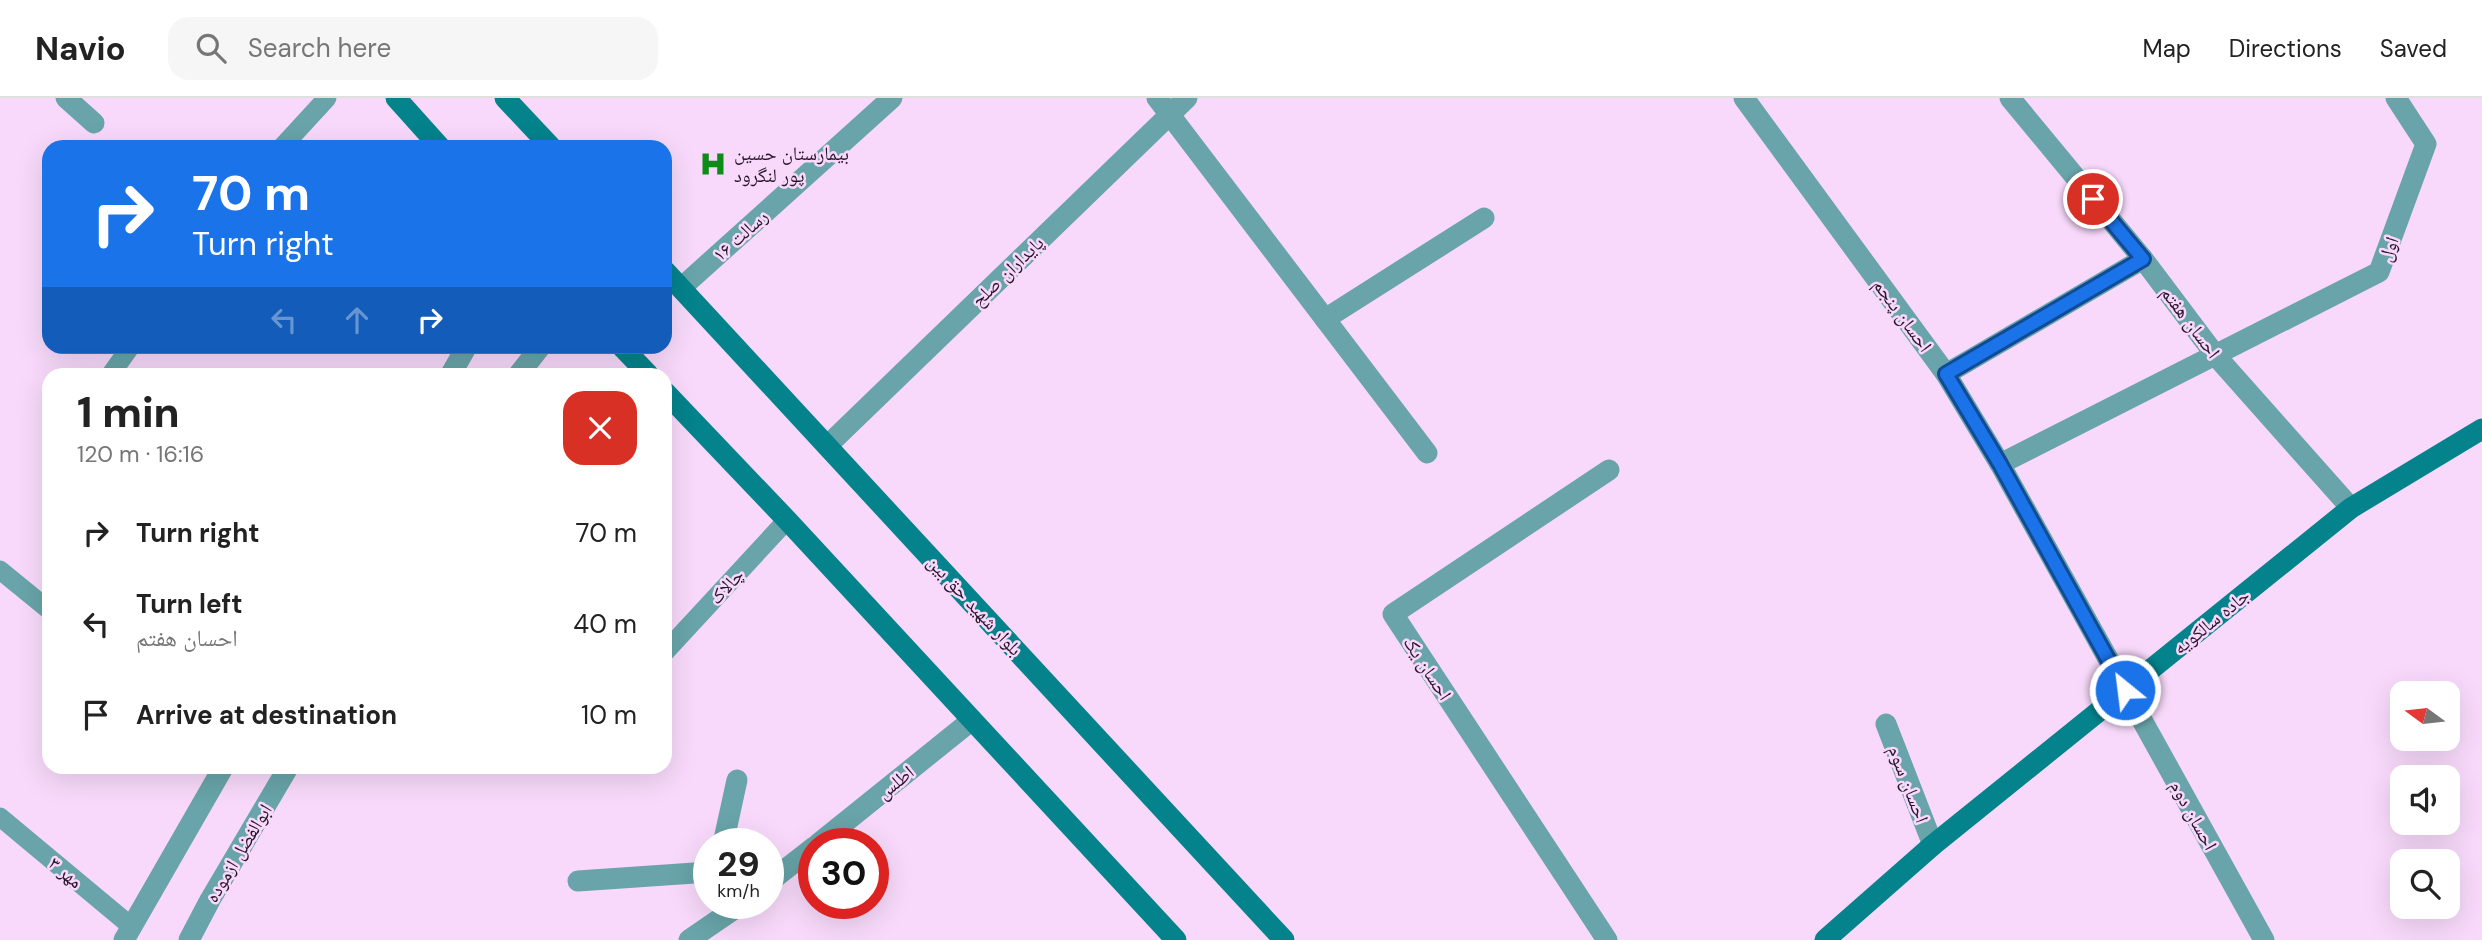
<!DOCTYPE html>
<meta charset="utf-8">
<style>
:root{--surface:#fff;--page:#f6f6f6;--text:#222;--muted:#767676;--line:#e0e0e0}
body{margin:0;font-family:"DM Sans","Noto Naskh Arabic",sans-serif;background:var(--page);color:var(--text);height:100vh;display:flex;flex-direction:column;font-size:26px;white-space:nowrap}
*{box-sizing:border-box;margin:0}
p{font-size:23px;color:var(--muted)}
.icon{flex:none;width:38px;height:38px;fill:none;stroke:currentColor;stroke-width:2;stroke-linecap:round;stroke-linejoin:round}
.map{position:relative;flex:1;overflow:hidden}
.details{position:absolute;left:42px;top:270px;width:630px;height:406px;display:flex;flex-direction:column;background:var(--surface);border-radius:21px;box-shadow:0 7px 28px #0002}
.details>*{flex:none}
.hud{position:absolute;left:42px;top:42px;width:630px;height:214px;border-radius:21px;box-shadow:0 7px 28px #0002;background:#1a73e8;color:#fff;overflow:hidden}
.needle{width:46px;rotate:285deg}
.fabs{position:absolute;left:2390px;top:583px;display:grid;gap:14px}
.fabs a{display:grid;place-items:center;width:70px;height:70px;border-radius:14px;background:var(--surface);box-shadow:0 7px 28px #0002;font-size:35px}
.speed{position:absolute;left:693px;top:730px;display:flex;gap:14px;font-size:35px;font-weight:700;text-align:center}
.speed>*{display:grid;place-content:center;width:91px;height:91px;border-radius:50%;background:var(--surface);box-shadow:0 7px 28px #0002;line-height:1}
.speed small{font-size:18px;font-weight:400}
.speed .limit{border:10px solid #d22;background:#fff;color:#111}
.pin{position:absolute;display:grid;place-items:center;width:60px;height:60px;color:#fff;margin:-30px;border:4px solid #fff;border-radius:50%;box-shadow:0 2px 7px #0007}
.me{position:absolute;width:77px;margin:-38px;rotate:331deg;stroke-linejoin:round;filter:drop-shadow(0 0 5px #0008)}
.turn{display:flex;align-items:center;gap:24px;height:147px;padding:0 35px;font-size:32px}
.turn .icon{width:91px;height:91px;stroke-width:2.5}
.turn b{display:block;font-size:49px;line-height:60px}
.lanes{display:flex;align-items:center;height:66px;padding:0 35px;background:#0003;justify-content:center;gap:35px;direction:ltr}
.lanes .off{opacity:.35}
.round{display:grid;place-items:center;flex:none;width:74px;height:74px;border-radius:21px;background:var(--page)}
.overview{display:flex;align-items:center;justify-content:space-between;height:119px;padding:0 35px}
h1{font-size:42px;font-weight:800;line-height:52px}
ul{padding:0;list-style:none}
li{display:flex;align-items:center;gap:21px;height:91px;padding:0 35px}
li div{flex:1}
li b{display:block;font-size:26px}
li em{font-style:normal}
header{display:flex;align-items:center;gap:42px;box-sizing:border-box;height:98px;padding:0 35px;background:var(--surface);border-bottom:2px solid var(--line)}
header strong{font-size:33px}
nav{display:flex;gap:38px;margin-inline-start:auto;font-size:24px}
.search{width:490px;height:63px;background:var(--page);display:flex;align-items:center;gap:18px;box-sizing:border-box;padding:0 24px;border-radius:21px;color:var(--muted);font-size:26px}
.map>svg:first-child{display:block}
</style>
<header>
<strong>Navio</strong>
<div class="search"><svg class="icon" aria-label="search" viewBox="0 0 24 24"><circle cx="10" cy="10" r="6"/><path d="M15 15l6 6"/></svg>Search here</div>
<nav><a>Map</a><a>Directions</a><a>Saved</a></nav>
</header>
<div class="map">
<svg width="2482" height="842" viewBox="0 0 2482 842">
<rect width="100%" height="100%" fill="#f8d9fb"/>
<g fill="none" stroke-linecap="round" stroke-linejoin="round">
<!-- lane -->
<g stroke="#68a4a9" stroke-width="19">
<path d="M 282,49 L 327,0"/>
<path d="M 111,276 L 131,248"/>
<path d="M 0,472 L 49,512"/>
<path d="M 665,554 L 787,422"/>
<path d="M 0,719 L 132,829"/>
</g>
<!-- street -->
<g stroke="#68a4a9" stroke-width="21">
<path d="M 66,0 L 94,25"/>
<path d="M 1157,0 L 1427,355"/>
<path d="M 1744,0 L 1946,276 L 2000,366 L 2264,842"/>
<path d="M 2010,0 L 2143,161 L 2216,258 L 2351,410"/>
<path d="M 681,190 L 892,0"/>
<path d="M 1325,221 L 1484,120"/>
<path d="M 451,276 L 467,248"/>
<path d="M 519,276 L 541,248"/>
<path d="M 1946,276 L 2143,161"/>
<path d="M 827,348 L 1187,0"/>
<path d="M 2000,366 L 2379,174 L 2426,46 L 2396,0"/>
<path d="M 1886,626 L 1933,747"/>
<path d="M 723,746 L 737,682"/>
<path d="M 818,746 L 972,622"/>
<path d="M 578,783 L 709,774"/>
<path d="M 768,785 L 814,749"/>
<path d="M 124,842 L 224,668"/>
<path d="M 189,842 L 210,802 L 289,668"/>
<path d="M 689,842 L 743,805"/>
<path d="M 1607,842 L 1393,516 L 1609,372"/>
</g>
<!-- secondary -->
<g stroke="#04838c" stroke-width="21">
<path d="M 396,0 L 440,49"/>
<path d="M 505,0 L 551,49"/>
<path d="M 665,173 L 1284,842"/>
<path d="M 621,248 L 648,276"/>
<path d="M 665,294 L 787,422 L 1176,842"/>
<path d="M 1825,842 L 1933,747 L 2351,410 L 2482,331"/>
</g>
</g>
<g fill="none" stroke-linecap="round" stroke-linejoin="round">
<!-- route casing -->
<g stroke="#114b97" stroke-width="18">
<path id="route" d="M 2093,101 L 2143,161 L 1946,276 L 2000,366 L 2125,592"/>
</g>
<!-- route -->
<use href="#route" stroke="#1a73e8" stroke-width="12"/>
</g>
<!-- icons -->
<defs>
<g id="hospital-bare" transform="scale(2.1)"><path d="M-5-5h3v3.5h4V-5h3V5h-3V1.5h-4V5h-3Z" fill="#0d8c18" stroke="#f8d9fb" stroke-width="2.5" paint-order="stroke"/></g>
</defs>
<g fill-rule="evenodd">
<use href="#hospital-bare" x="713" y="66"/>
</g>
<g text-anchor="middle" stroke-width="5" stroke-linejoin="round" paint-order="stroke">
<!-- poi labels -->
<g font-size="19" fill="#28152a" stroke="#f8d9fb" text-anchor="start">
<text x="734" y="62">بیمارستان حسین<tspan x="734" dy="22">پور لنگرود</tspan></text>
</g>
<!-- street labels -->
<g font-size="19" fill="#28152a" stroke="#f8d9fb">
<text transform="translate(740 137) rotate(-42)" y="7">رسالت ۱۶</text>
<text transform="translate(2388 151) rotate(-70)" y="7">اول</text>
<text transform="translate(1007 173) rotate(-44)" y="7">پایداران صلح</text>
<text transform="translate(1903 217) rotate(54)" y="7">احسان پنجم</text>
<text transform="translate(2191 224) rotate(53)" y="7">احسان هفتم</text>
<text transform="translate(726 488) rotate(-47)" y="7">چالاک</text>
<text transform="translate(975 507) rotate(47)" y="7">بلوار شهید حق بین</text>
<text transform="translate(2211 523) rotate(-39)" y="7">جاده سالکویه</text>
<text transform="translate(1428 570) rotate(57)" y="7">احسان یک</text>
<text transform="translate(895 684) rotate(-39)" y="7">اطلس</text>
<text transform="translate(1909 686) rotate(69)" y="7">احسان سوم</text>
<text transform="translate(2194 717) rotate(61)" y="7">احسان دوم</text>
<text transform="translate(238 755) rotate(-59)" y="7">ابوالفضل ازموده</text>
<text transform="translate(66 774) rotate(40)" y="7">مهر ۳</text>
</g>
</g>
</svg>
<div class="fabs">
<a><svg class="needle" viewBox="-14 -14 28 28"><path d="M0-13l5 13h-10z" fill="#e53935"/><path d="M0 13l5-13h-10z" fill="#767676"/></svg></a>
<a><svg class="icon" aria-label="sound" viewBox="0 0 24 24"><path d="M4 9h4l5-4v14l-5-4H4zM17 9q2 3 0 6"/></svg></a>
<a><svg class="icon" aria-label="search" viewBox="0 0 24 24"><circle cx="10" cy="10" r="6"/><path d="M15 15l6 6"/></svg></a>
</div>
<div class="speed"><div>29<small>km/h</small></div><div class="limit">30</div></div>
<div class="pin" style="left:2093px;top:101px;background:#d93025"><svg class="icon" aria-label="arrive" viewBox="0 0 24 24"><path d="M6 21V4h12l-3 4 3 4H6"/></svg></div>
<svg class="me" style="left:2125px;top:592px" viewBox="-20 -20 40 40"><circle r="17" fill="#1a73e8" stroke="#fff" stroke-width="3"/><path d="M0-11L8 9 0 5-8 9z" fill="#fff"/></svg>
<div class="hud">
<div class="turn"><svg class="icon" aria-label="right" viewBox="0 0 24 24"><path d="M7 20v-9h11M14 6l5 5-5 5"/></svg><div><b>70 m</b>Turn right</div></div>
<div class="lanes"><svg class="icon off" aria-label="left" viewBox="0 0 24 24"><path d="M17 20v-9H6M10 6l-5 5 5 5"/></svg><svg class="icon off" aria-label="ahead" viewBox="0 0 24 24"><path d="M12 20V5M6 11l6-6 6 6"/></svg><svg class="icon" aria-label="right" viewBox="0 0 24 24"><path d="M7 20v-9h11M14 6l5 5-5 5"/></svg></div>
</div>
<section class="details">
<div class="overview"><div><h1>1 min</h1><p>120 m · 16:16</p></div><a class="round" style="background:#d93025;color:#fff"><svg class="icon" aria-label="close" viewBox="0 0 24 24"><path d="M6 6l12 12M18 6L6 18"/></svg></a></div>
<ul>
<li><svg class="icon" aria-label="right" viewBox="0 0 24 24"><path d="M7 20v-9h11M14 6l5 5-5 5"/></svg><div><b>Turn right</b></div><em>70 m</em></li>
<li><svg class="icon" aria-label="left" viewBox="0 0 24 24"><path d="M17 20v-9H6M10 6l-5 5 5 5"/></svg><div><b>Turn left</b><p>احسان هفتم</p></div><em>40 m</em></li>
<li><svg class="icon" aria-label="arrive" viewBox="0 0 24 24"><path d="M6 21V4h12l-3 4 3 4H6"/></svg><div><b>Arrive at destination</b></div><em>10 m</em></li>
</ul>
</section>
</div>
